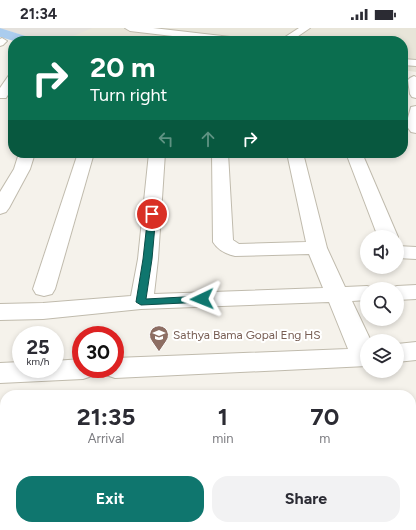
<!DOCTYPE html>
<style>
:root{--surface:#fff;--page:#f2f2f3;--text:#2b2b33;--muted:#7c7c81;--accent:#0f766e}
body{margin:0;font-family:Figtree,sans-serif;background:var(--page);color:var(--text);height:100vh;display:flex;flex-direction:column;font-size:15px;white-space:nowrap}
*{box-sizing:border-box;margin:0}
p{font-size:13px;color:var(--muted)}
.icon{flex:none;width:22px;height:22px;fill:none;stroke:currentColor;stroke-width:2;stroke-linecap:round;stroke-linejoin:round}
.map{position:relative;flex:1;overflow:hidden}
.details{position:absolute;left:0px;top:362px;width:416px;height:140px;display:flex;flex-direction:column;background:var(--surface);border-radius:16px 16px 0 0;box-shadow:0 2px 6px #0003}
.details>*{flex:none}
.hud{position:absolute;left:8px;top:8px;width:400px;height:122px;border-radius:16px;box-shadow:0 2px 6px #0003;background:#0b6e4f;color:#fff;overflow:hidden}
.tools{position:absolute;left:360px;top:202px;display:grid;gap:8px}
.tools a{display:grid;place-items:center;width:44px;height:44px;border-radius:50%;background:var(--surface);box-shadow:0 2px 6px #0003;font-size:20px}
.speed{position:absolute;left:12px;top:298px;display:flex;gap:8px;font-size:20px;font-weight:700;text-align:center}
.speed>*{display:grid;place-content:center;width:52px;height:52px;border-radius:50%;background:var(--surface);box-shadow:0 2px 6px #0003;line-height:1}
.speed small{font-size:10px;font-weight:400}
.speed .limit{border:6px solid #d22;background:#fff;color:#111}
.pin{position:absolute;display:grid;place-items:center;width:34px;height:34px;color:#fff;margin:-17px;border:2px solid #fff;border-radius:50%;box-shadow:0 1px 4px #0007}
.me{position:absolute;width:44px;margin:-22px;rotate:268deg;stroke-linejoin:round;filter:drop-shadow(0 0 3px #0008)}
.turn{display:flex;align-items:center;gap:14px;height:84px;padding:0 16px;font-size:18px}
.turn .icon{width:52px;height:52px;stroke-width:2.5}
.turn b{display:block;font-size:28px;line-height:34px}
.lanes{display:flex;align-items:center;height:38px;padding:0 16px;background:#0003;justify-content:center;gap:20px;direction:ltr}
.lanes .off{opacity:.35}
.eta{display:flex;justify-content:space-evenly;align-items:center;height:68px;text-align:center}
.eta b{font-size:24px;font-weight:700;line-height:28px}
.cta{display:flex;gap:8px;margin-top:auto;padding:8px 16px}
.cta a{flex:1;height:46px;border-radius:16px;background:var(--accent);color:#fff;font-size:16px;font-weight:700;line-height:46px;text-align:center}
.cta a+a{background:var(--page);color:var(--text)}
.status{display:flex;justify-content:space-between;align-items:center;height:28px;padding:0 20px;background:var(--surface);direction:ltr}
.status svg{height:11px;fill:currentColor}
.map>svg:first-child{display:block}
</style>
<div class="status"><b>21:34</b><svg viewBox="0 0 49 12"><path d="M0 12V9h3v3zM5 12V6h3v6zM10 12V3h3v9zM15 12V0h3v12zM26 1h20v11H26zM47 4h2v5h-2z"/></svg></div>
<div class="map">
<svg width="416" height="502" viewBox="0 0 416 502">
<rect width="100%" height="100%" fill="#f5f2eb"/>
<!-- residential -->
<path fill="#e8e5d9" d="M 0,0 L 416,0 L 416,44 L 403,42 L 403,13 L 90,13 L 35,11 Z"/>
<!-- commercial -->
<g fill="#f5ebd7">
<path d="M 416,378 L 416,494 L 411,496 L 411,379 Z"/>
<path d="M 42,497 L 408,497 L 393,502 L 43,502 Z"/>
</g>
<!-- industrial -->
<path fill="#e4e1dc" d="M 0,0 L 92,0 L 64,12 L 35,11 Z"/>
<!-- water -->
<path fill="#ace" d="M 0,0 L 35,11 L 90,13 L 14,13 L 0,9 Z"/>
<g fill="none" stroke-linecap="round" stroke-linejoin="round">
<!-- minor casing -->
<g stroke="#c0bbad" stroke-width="2">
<g id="minor">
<path d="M 125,0 L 153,0 L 239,10 L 244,13 L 215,13 L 130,3 Z"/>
<path d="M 299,0 L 310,0 L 291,13 L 279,13 Z"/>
<path d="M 2,10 L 7,13 L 3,17 L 0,18 L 0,11 Z"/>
<path d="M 403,31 L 416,32 L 416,38 L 403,37 Z"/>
<path d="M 13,46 L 13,59 L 6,70 L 0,70 L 0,60 L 9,47 Z"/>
<path d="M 414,48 L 416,49 L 416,70 L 412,69 L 410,66 L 408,52 L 410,50 Z"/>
<path d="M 416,78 L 416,105 L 411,104 L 406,97 L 411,79 Z"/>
<path d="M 19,125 L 35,125 L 30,141 L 9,180 L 6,184 L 0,186 L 0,164 L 14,141 Z"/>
<path d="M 78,125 L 94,125 L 55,261 L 52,266 L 44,268 L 36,266 L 33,261 Z"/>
<path d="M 149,125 L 165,125 L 158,231 L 154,266 L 323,260 L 309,226 L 235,228 C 226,226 218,222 213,214 L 212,125 L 228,125 L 233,212 L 239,216 L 306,214 L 287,125 L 303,125 L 327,220 L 345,259 L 367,258 L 376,261 L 367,261 L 367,272 L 352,273 L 371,313 L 367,313 L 367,338 L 115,350 L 106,347 L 102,341 L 115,341 L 115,330 L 348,321 L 329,274 L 141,281 L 43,291 L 0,292 L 0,276 L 43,275 L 131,268 L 138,231 Z"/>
<path d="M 346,125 L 362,125 L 398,209 L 397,210 L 397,209 L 378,209 Z"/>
<path d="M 397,218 L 416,219 L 416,231 L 397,230 Z"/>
<path d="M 416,257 L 416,271 L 397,272 L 397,261 L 388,261 L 397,258 Z"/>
<path d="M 416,314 L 416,332 L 397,334 L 397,316 Z"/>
<path d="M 81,331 L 81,341 L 96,341 L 92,348 L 83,351 L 0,355 L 0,335 L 21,334 L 21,341 L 55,341 L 55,333 Z"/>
<path d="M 33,497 L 67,497 L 69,502 L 35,502 Z"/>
</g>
</g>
<!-- minor -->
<use href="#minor" fill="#fff" fill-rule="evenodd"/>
</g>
<!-- route -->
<path fill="#0f766e" stroke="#0a4d48" d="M 152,183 L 156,186 L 152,231 L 146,271 L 202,268 L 205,269 L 206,271 L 205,274 L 141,277 L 136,274 L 143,231 L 148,186 Z"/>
<!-- icons -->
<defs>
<g id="school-pin" transform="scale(1)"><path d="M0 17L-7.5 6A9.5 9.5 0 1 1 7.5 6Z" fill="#8d6e63" stroke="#fff"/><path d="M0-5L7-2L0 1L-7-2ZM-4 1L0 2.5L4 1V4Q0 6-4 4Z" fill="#fff"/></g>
</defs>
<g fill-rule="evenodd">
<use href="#school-pin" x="159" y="307"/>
</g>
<g text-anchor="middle" stroke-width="4" stroke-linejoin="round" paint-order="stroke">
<!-- education labels -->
<g font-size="12" fill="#785e54" stroke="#fff" text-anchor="start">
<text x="173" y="311">Sathya Bama Gopal Eng HS</text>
</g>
</g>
</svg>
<div class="tools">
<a><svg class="icon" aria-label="sound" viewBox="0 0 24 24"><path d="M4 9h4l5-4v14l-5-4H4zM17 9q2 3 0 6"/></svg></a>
<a><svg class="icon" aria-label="search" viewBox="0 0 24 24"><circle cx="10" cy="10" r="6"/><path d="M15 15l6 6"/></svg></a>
<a><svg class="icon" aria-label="layers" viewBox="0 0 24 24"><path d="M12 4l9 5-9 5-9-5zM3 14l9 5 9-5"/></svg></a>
</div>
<div class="speed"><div>25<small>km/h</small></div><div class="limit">30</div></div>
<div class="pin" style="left:152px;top:186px;background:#d93025"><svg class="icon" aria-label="arrive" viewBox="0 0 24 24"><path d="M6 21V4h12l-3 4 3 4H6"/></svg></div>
<svg class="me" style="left:202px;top:271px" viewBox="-20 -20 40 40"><path d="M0-17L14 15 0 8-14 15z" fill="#0f766e" stroke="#fff" stroke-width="4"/></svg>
<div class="hud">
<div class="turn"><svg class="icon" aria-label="right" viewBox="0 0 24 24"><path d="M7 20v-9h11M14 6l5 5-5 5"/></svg><div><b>20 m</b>Turn right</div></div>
<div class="lanes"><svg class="icon off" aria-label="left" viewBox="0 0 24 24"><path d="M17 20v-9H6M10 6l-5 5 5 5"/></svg><svg class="icon off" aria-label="ahead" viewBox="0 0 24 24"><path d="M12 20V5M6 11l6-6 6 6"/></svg><svg class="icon" aria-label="right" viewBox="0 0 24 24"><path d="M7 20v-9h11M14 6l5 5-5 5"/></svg></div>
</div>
<section class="details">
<div class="eta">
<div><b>21:35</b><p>Arrival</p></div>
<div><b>1</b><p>min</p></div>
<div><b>70</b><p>m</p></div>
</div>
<div class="cta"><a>Exit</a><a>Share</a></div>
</section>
</div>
